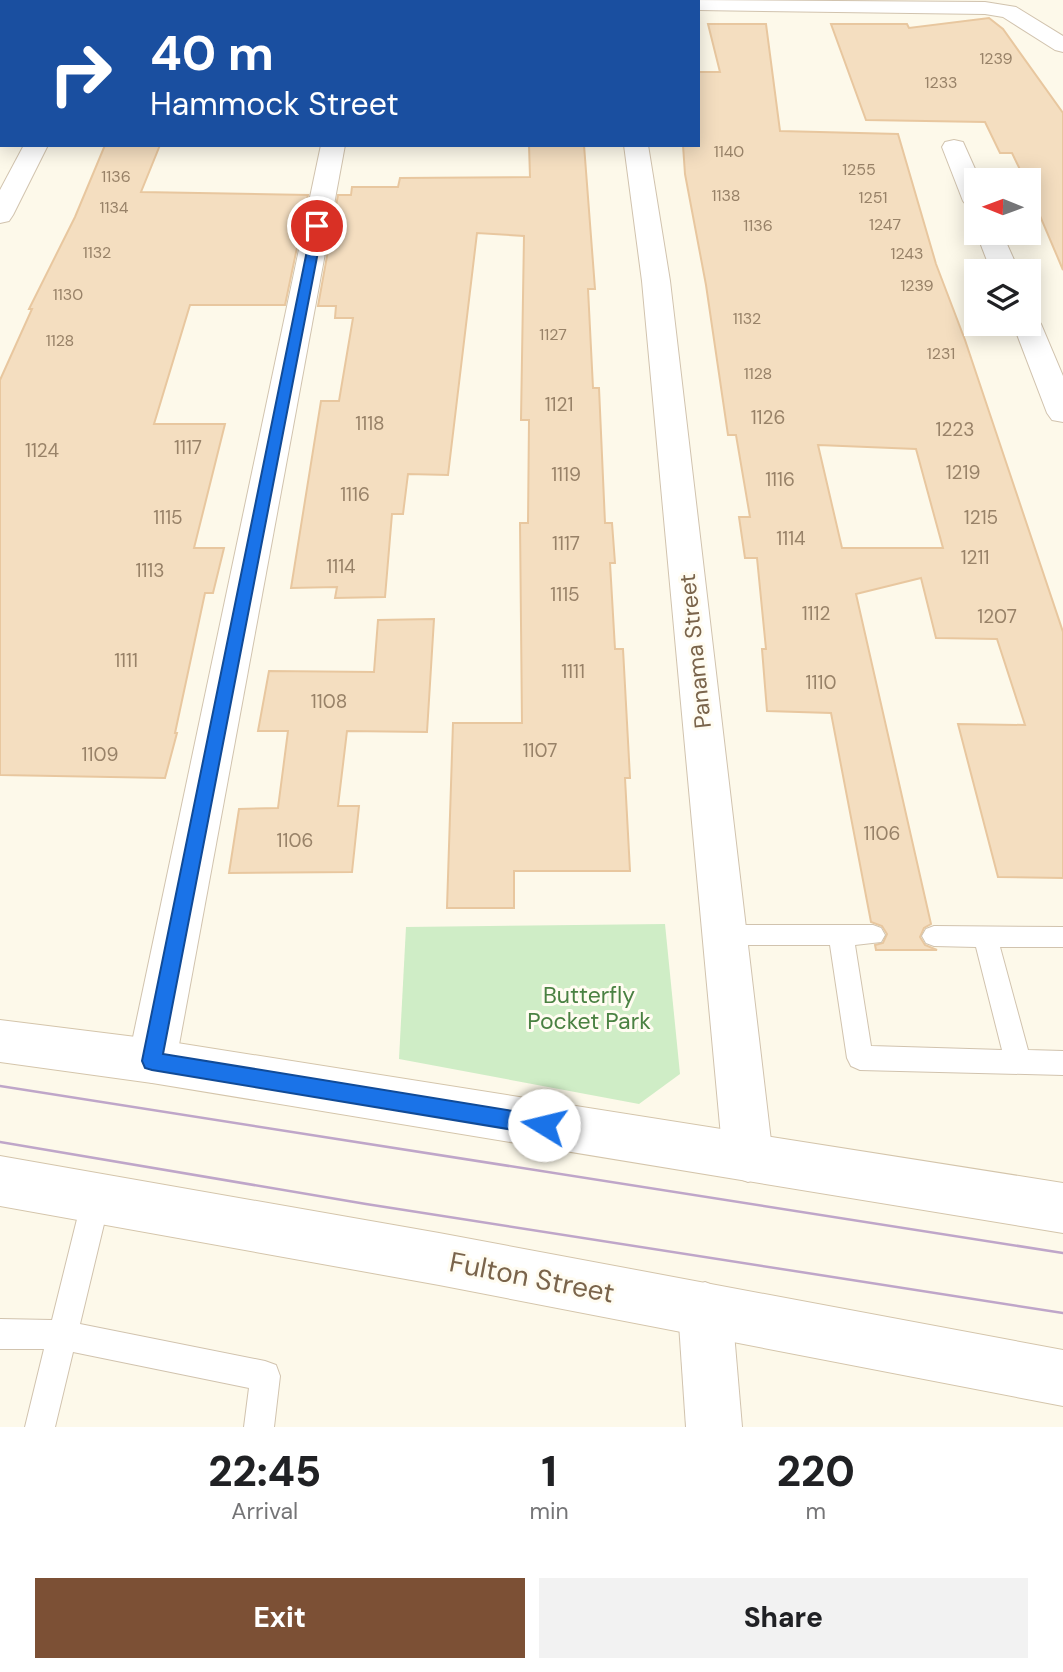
<!DOCTYPE html>
<style>
:root{--surface:#fff;--page:#f2f2f2;--text:#202124;--muted:#757577;--accent:#7c5035}
body{margin:0;font-family:"DM Sans",sans-serif;background:var(--page);color:var(--text);height:100vh;display:flex;flex-direction:column;font-size:26px;white-space:nowrap}
*{box-sizing:border-box;margin:0}
p{font-size:23px;color:var(--muted)}
.icon{flex:none;width:38px;height:38px;fill:none;stroke:currentColor;stroke-width:2;stroke-linecap:round;stroke-linejoin:round}
.map{position:relative;height:1427px;overflow:hidden}
.drawer{display:flex;flex-direction:column;background:var(--surface);flex:1}
.drawer>*{flex:none}
.banner{position:absolute;left:0px;top:0px;width:700px;height:147px;box-shadow:0 4px 18px #0003;background:#1a4fa0;color:#fff;overflow:hidden}
.needle{width:46px;rotate:271deg}
.controls{position:absolute;left:964px;top:168px;display:grid;gap:14px}
.controls a{display:grid;place-items:center;width:77px;height:77px;border-radius:0px;background:var(--surface);box-shadow:0 4px 18px #0003;font-size:35px}
.pin{position:absolute;display:grid;place-items:center;width:60px;height:60px;color:#fff;margin:-30px;border:4px solid #fff;border-radius:50%;box-shadow:0 2px 7px #0007}
.me{position:absolute;width:77px;margin:-38px;rotate:279deg;stroke-linejoin:round;filter:drop-shadow(0 0 5px #0008)}
.turn{display:flex;align-items:center;gap:24px;height:147px;padding:0 35px;font-size:32px}
.turn .icon{width:91px;height:91px;stroke-width:2.5}
.turn b{display:block;font-size:49px;line-height:60px}
.eta{display:flex;justify-content:space-evenly;align-items:center;height:119px;text-align:center}
.eta b{font-size:42px;font-weight:800;line-height:49px}
.cta{display:flex;gap:14px;margin-top:auto;padding:14px 35px}
.cta a{flex:1;height:80px;border-radius:0px;background:var(--accent);color:#fff;font-size:28px;font-weight:800;line-height:80px;text-align:center}
.cta a+a{background:var(--page);color:var(--text)}
.map>svg:first-child{display:block}
</style>
<div class="map">
<svg width="1063" height="1427" viewBox="0 0 1063 1427">
<rect width="100%" height="100%" fill="#fdf9ea"/>
<!-- green -->
<path fill="#cfedc6" d="M 665,924 L 680,1074 L 639,1104 L 399,1059 L 406,927 Z"/>
<!-- building -->
<g fill="#f4dec0" stroke="#e8c79f" stroke-width="2" fill-rule="evenodd">
<path d="M 989,18 L 1003,29 L 1063,113 L 1063,270 L 1029,190 L 1029,180 L 1025,180 L 1012,153 L 1000,153 L 985,122 L 866,120 L 831,24 L 907,24 L 909,28 Z"/>
<path d="M 708,24 L 766,24 L 780,131 L 898,134 L 936,264 L 965,340 L 1063,632 L 1063,878 L 998,877 L 958,724 L 1025,725 L 997,639 L 936,638 L 921,578 L 856,594 L 931,924 L 924,928 L 920,937 L 925,945 L 937,950 L 876,950 L 875,945 L 883,943 L 887,934 L 882,926 L 871,922 L 831,713 L 767,711 L 762,649 L 766,649 L 757,558 L 745,558 L 739,517 L 750,517 L 736,435 L 728,435 L 706,285 L 685,174 L 683,145 L 698,145 L 698,72 L 720,72 ZM 818,445 L 916,449 L 943,548 L 842,548 Z"/>
<path d="M 105,145 L 160,145 L 141,192 L 308,195 L 285,305 L 190,305 L 154,424 L 225,424 L 194,548 L 224,548 L 213,593 L 205,593 L 175,733 L 177,733 L 165,778 L 0,775 L 0,380 L 32,309 L 29,309 L 75,217 Z"/>
<path d="M 529,145 L 584,145 L 595,289 L 588,289 L 593,388 L 599,388 L 605,523 L 612,523 L 615,563 L 610,563 L 615,649 L 623,649 L 630,778 L 625,778 L 630,871 L 514,871 L 514,908 L 447,908 L 453,723 L 522,723 L 520,523 L 528,523 L 529,420 L 521,420 L 524,236 L 477,233 L 448,475 L 408,474 L 403,514 L 392,514 L 385,597 L 335,598 L 337,587 L 291,588 L 321,401 L 339,401 L 353,318 L 335,318 L 336,306 L 318,306 L 338,195 L 351,195 L 352,187 L 398,187 L 400,178 L 530,177 Z"/>
<path d="M 434,619 L 427,732 L 347,731 L 338,806 L 359,806 L 352,872 L 229,873 L 239,809 L 278,808 L 288,731 L 258,731 L 269,671 L 374,672 L 378,620 Z"/>
</g>
<g fill="none" stroke-linecap="round" stroke-linejoin="round">
<!-- service casing -->
<g stroke="#d1c3ae" stroke-width="2">
<g id="service">
<path d="M 724,925 L 873,925 L 881,928 L 885,935 L 881,942 L 855,945 L 871,1046 L 1002,1050 L 976,947 L 934,946 L 926,943 L 922,936 L 926,929 L 934,926 L 1063,927 L 1063,947 L 1000,947 L 1028,1050 L 1063,1051 L 1063,1075 L 860,1070 L 851,1066 L 847,1058 L 830,945 L 724,945 L 716,942 L 712,935 L 716,928 Z"/>
<path d="M 96,1185 L 106,1189 L 110,1199 L 80,1324 L 265,1361 L 276,1365 L 280,1376 L 274,1427 L 244,1427 L 249,1388 L 73,1352 L 55,1427 L 25,1427 L 44,1349 L 0,1349 L 0,1319 L 52,1320 L 82,1199 L 86,1189 Z"/>
</g>
</g>
<!-- minor casing -->
<g stroke="#d1c3ae" stroke-width="2">
<g id="minor">
<path d="M 102,0 L 122,0 L 101,2 Z"/>
<path d="M 160,0 L 414,0 L 415,2 L 161,2 Z"/>
<path d="M 585,0 L 605,0 L 606,2 L 585,2 Z"/>
<path d="M 690,0 L 985,2 L 1016,7 L 1063,36 L 1063,52 L 1055,50 L 1003,17 L 985,14 L 698,10 L 698,2 L 689,2 Z"/>
<rect x="0" y="29" width="2" height="12"/>
<path d="M 954,140 L 963,142 L 980,180 L 976,180 L 976,209 L 967,206 L 963,201 L 942,147 L 945,142 Z"/>
<path d="M 24,145 L 48,145 L 13,215 L 9,221 L 0,223 L 0,190 Z"/>
<path d="M 321,145 L 345,145 L 176,1061 L 169,1076 L 152,1083 L 135,1076 L 128,1061 Z"/>
<path d="M 624,145 L 648,145 L 670,281 L 773,1158 L 766,1175 L 748,1182 L 730,1175 L 723,1158 L 642,281 Z"/>
<path d="M 976,232 L 1002,233 L 1019,271 L 991,271 Z"/>
<path d="M 1029,316 L 1037,318 L 1041,324 L 1063,376 L 1063,422 L 1052,420 L 1047,413 L 1013,324 L 1029,324 Z"/>
<path d="M 705,1282 L 724,1290 L 732,1309 L 742,1427 L 686,1427 L 678,1309 L 686,1290 Z"/>
</g>
</g>
<!-- secondary casing -->
<g stroke="#d4c5ab" stroke-width="2">
<g id="secondary">
<path d="M 0,1020 L 152,1039 L 1063,1183 L 1063,1233 L 152,1083 L 0,1062 Z"/>
<path d="M 0,1156 L 439,1233 L 1063,1350 L 1063,1406 L 439,1285 L 0,1206 Z"/>
</g>
</g>
<!-- service -->
<use href="#service" fill="#fff" fill-rule="evenodd"/>
<!-- minor -->
<use href="#minor" fill="#fff" fill-rule="evenodd"/>
<!-- secondary -->
<use href="#secondary" fill="#fff" fill-rule="evenodd"/>
<!-- tram -->
<g stroke="#bfa6c9" stroke-width="2.5">
<path d="M 0,1086 L 1063,1253"/>
<path d="M 0,1142 L 366,1204 L 1063,1313"/>
</g>
</g>
<!-- route -->
<path fill="#1a73e8" stroke="#114b97" stroke-width="2" d="M 317,223 L 323,226 L 163,1054 L 544,1116 L 551,1118 L 554,1125 L 551,1132 L 544,1135 L 152,1070 L 145,1068 L 142,1061 L 312,226 Z"/>
<g text-anchor="middle" stroke-width="6" stroke-linejoin="round" paint-order="stroke">
<!-- far-number labels -->
<g font-size="16" fill="#988268">
<text x="996" y="64">1239</text>
<text x="941" y="88">1233</text>
<text x="729" y="157">1140</text>
<text x="859" y="175">1255</text>
<text x="116" y="182">1136</text>
<text x="726" y="201">1138</text>
<text x="873" y="203">1251</text>
<text x="114" y="213">1134</text>
<text x="885" y="230">1247</text>
<text x="758" y="231">1136</text>
<text x="97" y="258">1132</text>
<text x="907" y="259">1243</text>
<text x="917" y="291">1239</text>
<text x="68" y="300">1130</text>
<text x="747" y="324">1132</text>
<text x="553" y="340">1127</text>
<text x="60" y="346">1128</text>
<text x="941" y="359">1231</text>
<text x="758" y="379">1128</text>
</g>
<!-- number labels -->
<g font-size="19" fill="#988268">
<text x="559" y="411">1121</text>
<text x="768" y="424">1126</text>
<text x="370" y="430">1118</text>
<text x="955" y="436">1223</text>
<text x="188" y="454">1117</text>
<text x="42" y="457">1124</text>
<text x="963" y="479">1219</text>
<text x="566" y="481">1119</text>
<text x="780" y="486">1116</text>
<text x="355" y="501">1116</text>
<text x="168" y="524">1115</text>
<text x="981" y="524">1215</text>
<text x="791" y="545">1114</text>
<text x="566" y="550">1117</text>
<text x="975" y="564">1211</text>
<text x="341" y="573">1114</text>
<text x="150" y="577">1113</text>
<text x="565" y="601">1115</text>
<text x="816" y="620">1112</text>
<text x="997" y="623">1207</text>
<text x="126" y="667">1111</text>
<text x="573" y="678">1111</text>
<text x="821" y="689">1110</text>
<text x="329" y="708">1108</text>
<text x="540" y="757">1107</text>
<text x="100" y="761">1109</text>
<text x="882" y="840">1106</text>
<text x="295" y="847">1106</text>
</g>
<!-- street labels -->
<g font-size="23" fill="#7a644b" stroke="#fffcf1">
<text transform="translate(695 651) rotate(-96)" y="8">Panama Street</text>
</g>
<!-- park labels -->
<g font-size="23" fill="#4a8142" stroke="#fffcf1">
<text x="589" y="1003">Butterfly<tspan x="589" dy="26">Pocket Park</tspan></text>
</g>
<!-- near-street labels -->
<g font-size="28" fill="#7a644b" stroke="#fffcf1">
<text transform="translate(532 1277) rotate(11)" y="10">Fulton Street</text>
</g>
</g>
</svg>
<div class="controls">
<a><svg class="needle" viewBox="-14 -14 28 28"><path d="M0-13l5 13h-10z" fill="#e53935"/><path d="M0 13l5-13h-10z" fill="#757577"/></svg></a>
<a><svg class="icon" aria-label="layers" viewBox="0 0 24 24"><path d="M12 4l9 5-9 5-9-5zM3 14l9 5 9-5"/></svg></a>
</div>
<div class="pin" style="left:317px;top:226px;background:#d93025"><svg class="icon" aria-label="arrive" viewBox="0 0 24 24"><path d="M6 21V4h12l-3 4 3 4H6"/></svg></div>
<svg class="me" style="left:544px;top:1125px" viewBox="-20 -20 40 40"><circle r="19" fill="#fff"/><path d="M0-13L10 11 0 6-10 11z" fill="#1a73e8"/></svg>
<div class="banner">
<div class="turn"><svg class="icon" aria-label="right" viewBox="0 0 24 24"><path d="M7 20v-9h11M14 6l5 5-5 5"/></svg><div><b>40 m</b>Hammock Street</div></div>
</div>
</div>
<section class="drawer">
<div class="eta">
<div><b>22:45</b><p>Arrival</p></div>
<div><b>1</b><p>min</p></div>
<div><b>220</b><p>m</p></div>
</div>
<div class="cta"><a>Exit</a><a>Share</a></div>
</section>
